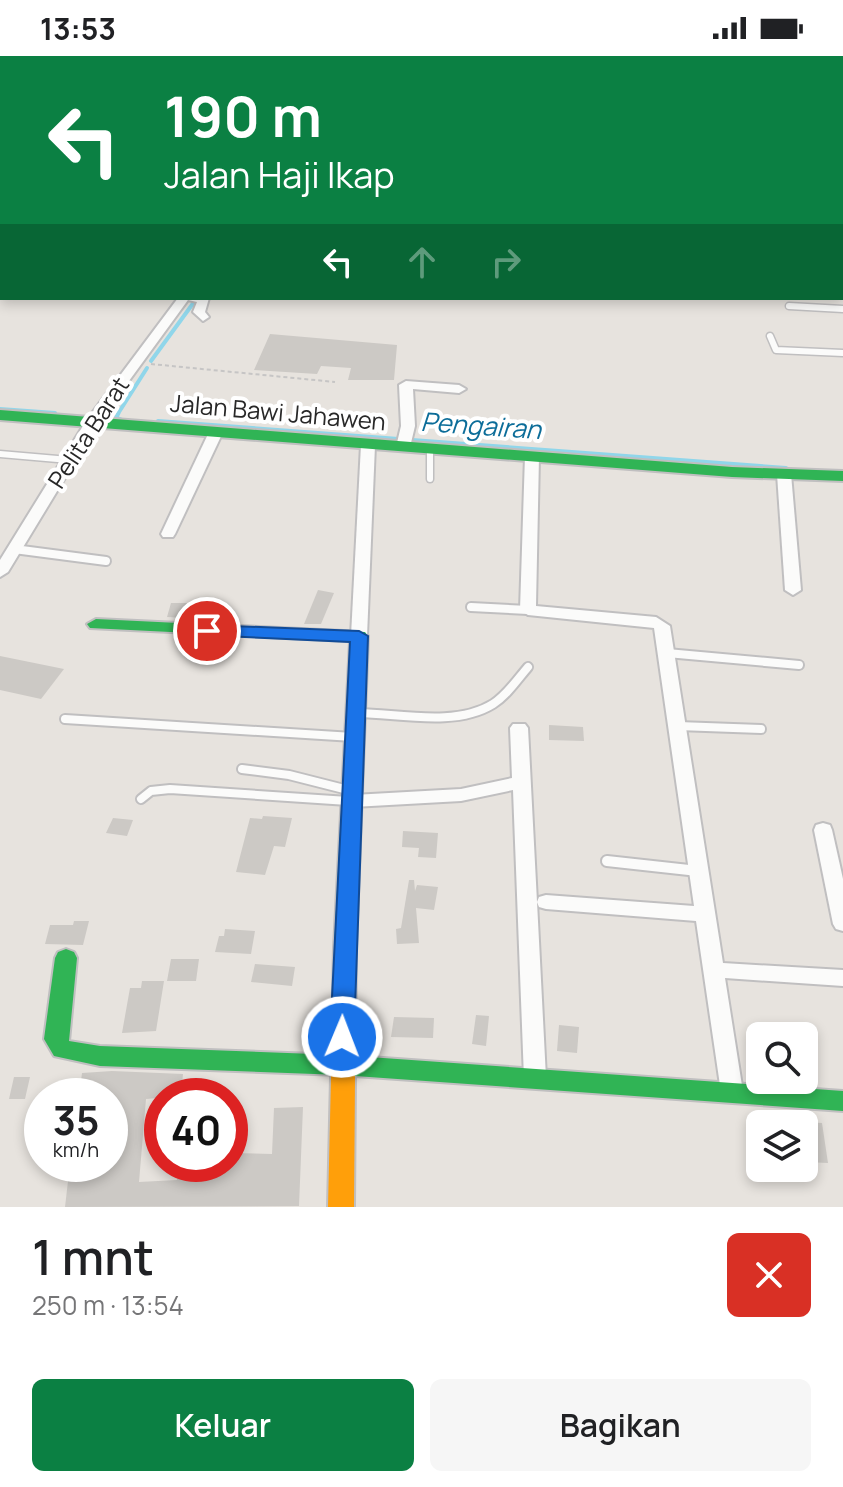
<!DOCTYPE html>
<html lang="id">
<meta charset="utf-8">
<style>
:root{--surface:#fff;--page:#f6f6f6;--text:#202124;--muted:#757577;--accent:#0b8043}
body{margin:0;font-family:Manrope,sans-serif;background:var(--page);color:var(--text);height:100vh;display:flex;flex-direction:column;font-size:30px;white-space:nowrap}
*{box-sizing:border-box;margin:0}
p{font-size:26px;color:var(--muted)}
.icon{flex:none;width:44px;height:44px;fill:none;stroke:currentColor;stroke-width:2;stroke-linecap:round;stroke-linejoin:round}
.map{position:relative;height:1151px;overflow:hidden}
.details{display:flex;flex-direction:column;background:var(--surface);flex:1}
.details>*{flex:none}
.banner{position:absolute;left:0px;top:0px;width:844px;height:244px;box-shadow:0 4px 12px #0003;background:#0b8043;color:#fff;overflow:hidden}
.controls{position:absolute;left:746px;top:966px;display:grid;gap:16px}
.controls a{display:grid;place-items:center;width:72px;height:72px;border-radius:12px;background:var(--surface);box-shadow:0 4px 12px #0003;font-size:40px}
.speed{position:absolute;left:24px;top:1022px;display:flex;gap:16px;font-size:40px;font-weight:700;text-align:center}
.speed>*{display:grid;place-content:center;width:104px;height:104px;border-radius:50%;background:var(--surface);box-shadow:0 4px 12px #0003;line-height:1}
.speed small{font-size:20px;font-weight:400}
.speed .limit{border:12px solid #d22;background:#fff;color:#111}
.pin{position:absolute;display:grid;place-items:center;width:68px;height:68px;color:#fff;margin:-34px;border:4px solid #fff;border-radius:50%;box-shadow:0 2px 8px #0007}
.me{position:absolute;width:88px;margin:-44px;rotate:1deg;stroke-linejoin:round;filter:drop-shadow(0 0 6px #0008)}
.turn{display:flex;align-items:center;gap:28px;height:168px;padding:0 32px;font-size:36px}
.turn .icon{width:104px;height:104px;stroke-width:2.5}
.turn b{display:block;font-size:56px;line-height:68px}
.lanes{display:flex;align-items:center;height:76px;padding:0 32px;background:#0003;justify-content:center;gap:40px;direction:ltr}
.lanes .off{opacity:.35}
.round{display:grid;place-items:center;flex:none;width:84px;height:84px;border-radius:12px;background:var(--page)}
.overview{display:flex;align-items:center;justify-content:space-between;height:136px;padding:0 32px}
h1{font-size:48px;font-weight:600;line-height:60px}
.action{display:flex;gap:16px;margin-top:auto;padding:16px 32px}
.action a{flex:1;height:92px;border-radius:12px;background:var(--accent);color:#fff;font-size:32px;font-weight:600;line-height:92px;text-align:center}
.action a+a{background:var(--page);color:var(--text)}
.status{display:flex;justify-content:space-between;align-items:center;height:56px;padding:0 40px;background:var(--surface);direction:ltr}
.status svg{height:22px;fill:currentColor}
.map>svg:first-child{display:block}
</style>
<div class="status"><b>13:53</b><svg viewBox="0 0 49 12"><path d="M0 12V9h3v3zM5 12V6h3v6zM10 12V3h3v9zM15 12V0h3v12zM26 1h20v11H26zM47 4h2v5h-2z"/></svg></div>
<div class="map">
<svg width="843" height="1151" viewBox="0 0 843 1151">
<rect width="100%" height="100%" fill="#e7e3de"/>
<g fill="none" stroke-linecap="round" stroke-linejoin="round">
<!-- stream -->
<g stroke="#90d6ea" stroke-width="4">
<path d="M 151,305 L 197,242"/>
<path d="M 0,353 L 55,357"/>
<path d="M 120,363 L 116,362 L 119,356 L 147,312"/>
<path d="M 158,365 L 786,412"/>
</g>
</g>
<!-- building -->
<g fill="#ccc9c5">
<path d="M 270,278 L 397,289 L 394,324 L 348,324 L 351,312 L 321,310 L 317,318 L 254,314 Z"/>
<path d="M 318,534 L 334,537 L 321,568 L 304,568 Z"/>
<path d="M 171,547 L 188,547 L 221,551 L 217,564 L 167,561 Z"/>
<path d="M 0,600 L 64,613 L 41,643 L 0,634 Z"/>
<path d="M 549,669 L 583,671 L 584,685 L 549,684 Z"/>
<path d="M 263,760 L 292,762 L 285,791 L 274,790 L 265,819 L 236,816 L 250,762 L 262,763 Z"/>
<path d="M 113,762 L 133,764 L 127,780 L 106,777 Z"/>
<path d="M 403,775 L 438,777 L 436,802 L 418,801 L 419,792 L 402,791 Z"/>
<path d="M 409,824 L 414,824 L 415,835 L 417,829 L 438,831 L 434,854 L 416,852 L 419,887 L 397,888 L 396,873 L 401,872 Z"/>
<path d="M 74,865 L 89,865 L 83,889 L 45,888 L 50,869 L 73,869 Z"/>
<path d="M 225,873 L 255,875 L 251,898 L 215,896 L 219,880 L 224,880 Z"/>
<path d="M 171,903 L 199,903 L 196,925 L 167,925 Z"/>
<path d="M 255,908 L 295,911 L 292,930 L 251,926 Z"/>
<path d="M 142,925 L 164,925 L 156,975 L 122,977 L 130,932 L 141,932 Z"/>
<path d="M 476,959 L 489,960 L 486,990 L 472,988 Z"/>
<path d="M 394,961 L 434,962 L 433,982 L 391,981 Z"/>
<path d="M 559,969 L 579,971 L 577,997 L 557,995 Z"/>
<path d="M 112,1015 L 183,1018 L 181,1040 L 146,1043 L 139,1126 L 177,1124 L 180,1108 L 230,1108 L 230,1097 L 272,1098 L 274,1052 L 303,1051 L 299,1150 L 65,1151 L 70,1108 L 110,1108 L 110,1040 L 79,1040 L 82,1017 Z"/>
<path d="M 14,1021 L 30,1021 L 25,1043 L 9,1043 Z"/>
<path d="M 804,1066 L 822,1067 L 828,1107 L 806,1106 Z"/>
</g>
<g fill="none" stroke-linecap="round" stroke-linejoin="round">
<!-- lane-far2 casing -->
<g stroke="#c0bfc0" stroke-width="9">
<g id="lane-far2">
<path d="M 789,250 L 843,253"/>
<path d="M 770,280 L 776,294 L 843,297"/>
<path d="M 430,393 L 430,423"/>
<path d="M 0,398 L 69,404"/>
</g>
</g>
<!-- lane-far1 casing -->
<g stroke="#c0bfc0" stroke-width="12">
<g id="lane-far1">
<path d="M 14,493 L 106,505"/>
<path d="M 471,551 L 528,554"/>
<path d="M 667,597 L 799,609"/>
<path d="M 360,657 C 400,658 456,671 493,648 C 507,639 517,624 528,611"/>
<path d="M 65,663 L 353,681"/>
<path d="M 678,670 L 761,673"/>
<path d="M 242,713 L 289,719 L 348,734"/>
<path d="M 141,743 L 151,735 L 170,733 L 348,745"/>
</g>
</g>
<!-- lane casing -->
<g stroke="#c0bfc0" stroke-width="14">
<path id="lane" d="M 607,805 L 698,815"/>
</g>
<!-- street casing -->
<g stroke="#c0bfc0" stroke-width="4">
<g id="street">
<path d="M 350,0 L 360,0 L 348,2 Z"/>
<rect x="842" y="121" width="1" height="6"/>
<rect x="842" y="185" width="1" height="8"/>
<path d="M 178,242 L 209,242 L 205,256 L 209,261 L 203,265 L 193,256 L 197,246 L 188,244 L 99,366 L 8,516 L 0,521 L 0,504 L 86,365 Z"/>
<path d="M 406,325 L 459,329 L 466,333 L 459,337 L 413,333 L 415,370 L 410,391 L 403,395 L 396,391 L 401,370 L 399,329 Z"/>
<path d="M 216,372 L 223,376 L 175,478 L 173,481 L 163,481 L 161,478 L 209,376 Z"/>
<path d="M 368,385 L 375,389 L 367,580 L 359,585 L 351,580 L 361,389 Z"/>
<path d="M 532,396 L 539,400 L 536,550 L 656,561 L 670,570 L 723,907 L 843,914 L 843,930 L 725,922 L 743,1036 L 740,1042 L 732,1045 L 724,1042 L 721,1036 L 696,865 L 546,853 L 539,851 L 537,846 L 546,1022 L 543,1028 L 535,1031 L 527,1028 L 524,1022 L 513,734 L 461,745 L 353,751 L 347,749 L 344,745 L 347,741 L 353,739 L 461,733 L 512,722 L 510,672 L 513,668 L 525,668 L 528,672 L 537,846 L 539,841 L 546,839 L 694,850 L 654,572 L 528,559 L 520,554 L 525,400 Z"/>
<path d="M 784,414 L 791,418 L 801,534 L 793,539 L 785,534 L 777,418 Z"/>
<path d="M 823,767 L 830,769 L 832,774 L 843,823 L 843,875 L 836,873 L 833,868 L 814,774 L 816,769 Z"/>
</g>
</g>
<!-- fast casing -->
<g stroke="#c0bfc0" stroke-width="4">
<g id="fast">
<path d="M 0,354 L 732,411 L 843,415 L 843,425 L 732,421 L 0,364 Z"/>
<path d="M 96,563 L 365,576 L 368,580 L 356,892 L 353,898 L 345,901 L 337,898 L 334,892 L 350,585 L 90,572 L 87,568 Z"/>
<path d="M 66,893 L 74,896 L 77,902 L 69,985 L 100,990 L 341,999 L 843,1035 L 843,1055 L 341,1019 L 100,1010 L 54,1000 L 44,983 L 55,902 L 58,896 Z"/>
</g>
</g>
<!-- slow casing -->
<g stroke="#c0bfc0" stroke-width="4">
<path id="slow" d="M 345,883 L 353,886 L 356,892 L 354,1151 L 328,1151 L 334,892 L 337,886 Z"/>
</g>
<!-- path -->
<path stroke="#c6c5c5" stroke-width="2" stroke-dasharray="4 3" stroke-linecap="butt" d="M 151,308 L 335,326"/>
<!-- lane-far2 -->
<use href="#lane-far2" stroke="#fbfbfa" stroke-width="6"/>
<!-- lane-far1 -->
<use href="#lane-far1" stroke="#fbfbfa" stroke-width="8"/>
<!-- lane -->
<use href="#lane" stroke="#fbfbfa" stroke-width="10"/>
<!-- street -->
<use href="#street" fill="#fbfbfa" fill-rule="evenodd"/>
<!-- fast -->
<use href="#fast" fill="#30b455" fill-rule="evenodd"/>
<!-- slow -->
<use href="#slow" fill="#ff9f0a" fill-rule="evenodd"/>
</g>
<!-- route -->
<path fill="#1a73e8" stroke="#114b97" stroke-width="2" d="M 207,569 L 359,575 L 368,580 L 354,981 L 350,988 L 342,991 L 334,988 L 330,981 L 350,586 L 200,579 L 198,575 Z"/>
<g text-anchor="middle" stroke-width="8" stroke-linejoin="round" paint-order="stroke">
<!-- street labels -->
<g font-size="24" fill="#282828" stroke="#fff">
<text transform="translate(278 357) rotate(5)" y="8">Jalan Bawi Jahawen</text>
<text transform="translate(89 377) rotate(-57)" y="8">Pelita Barat</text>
</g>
<!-- water labels -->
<g font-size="26" font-style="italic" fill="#0c6d99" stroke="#fff">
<text transform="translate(481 370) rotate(4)" y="9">Pengairan</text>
</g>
</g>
</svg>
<div class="controls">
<a><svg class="icon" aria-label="search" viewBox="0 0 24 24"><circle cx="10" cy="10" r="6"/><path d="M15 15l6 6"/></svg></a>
<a><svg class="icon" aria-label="layers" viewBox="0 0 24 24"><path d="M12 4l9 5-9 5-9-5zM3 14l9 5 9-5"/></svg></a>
</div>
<div class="speed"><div>35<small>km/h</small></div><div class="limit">40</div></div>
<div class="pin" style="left:207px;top:575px;background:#d93025"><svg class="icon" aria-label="arrive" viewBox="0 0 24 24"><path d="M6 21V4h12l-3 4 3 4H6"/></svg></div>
<svg class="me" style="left:342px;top:981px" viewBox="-20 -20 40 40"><circle r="17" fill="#1a73e8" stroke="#fff" stroke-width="3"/><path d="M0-11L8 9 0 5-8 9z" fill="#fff"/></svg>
<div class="banner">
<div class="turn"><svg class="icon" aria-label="left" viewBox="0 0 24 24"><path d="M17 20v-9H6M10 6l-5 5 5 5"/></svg><div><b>190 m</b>Jalan Haji Ikap</div></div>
<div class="lanes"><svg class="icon" aria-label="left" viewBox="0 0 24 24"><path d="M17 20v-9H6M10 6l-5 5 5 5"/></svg><svg class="icon off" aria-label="ahead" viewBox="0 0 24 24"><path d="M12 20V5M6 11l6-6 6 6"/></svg><svg class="icon off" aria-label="right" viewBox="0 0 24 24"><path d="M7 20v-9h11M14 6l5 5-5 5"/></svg></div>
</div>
</div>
<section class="details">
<div class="overview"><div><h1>1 mnt</h1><p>250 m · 13:54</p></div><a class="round" style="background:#d93025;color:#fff"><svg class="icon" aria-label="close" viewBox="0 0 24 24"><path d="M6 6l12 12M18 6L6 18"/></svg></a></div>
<div class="action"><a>Keluar</a><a>Bagikan</a></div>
</section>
